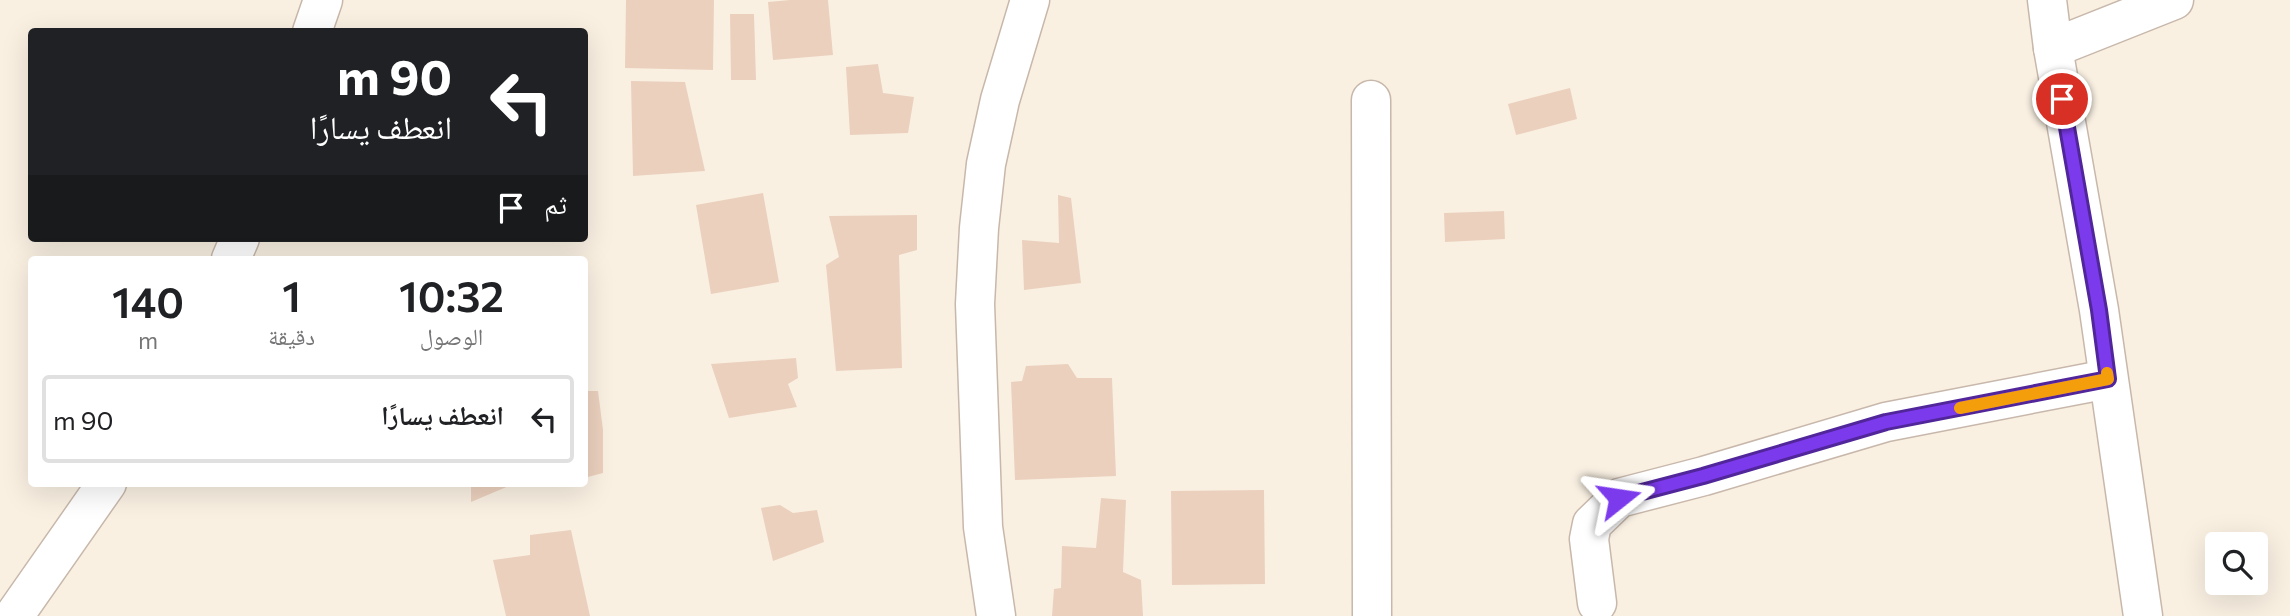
<!DOCTYPE html>
<html lang="ar">
<meta charset="utf-8">
<style>
:root{--surface:#fff;--page:#f6f6f6;--text:#202124;--muted:#757577;--line:#e0e0e0}
body{margin:0;font-family:Commissioner,"Noto Naskh Arabic",sans-serif;background:var(--page);color:var(--text);direction:rtl;height:100vh;display:flex;flex-direction:column;font-size:26px;white-space:nowrap}
*{box-sizing:border-box;margin:0}
p{font-size:23px;color:var(--muted)}
.icon{flex:none;width:38px;height:38px;fill:none;stroke:currentColor;stroke-width:2;stroke-linecap:round;stroke-linejoin:round}
.map{position:relative;flex:1;overflow:hidden;direction:ltr}
.details{position:absolute;left:28px;top:256px;width:560px;height:231px;display:flex;flex-direction:column;background:var(--surface);border-radius:7px;box-shadow:0 7px 28px #0002;direction:rtl}
.details>*{flex:none}
.guide{position:absolute;left:28px;top:28px;width:560px;height:214px;border-radius:7px;box-shadow:0 7px 28px #0002;direction:rtl;background:#202124;color:#fff;overflow:hidden}
.fabs{position:absolute;left:2205px;top:532px;display:grid;gap:14px}
.fabs a{display:grid;place-items:center;width:63px;height:63px;border-radius:7px;background:var(--surface);box-shadow:0 7px 28px #0002;font-size:35px}
.pin{position:absolute;display:grid;place-items:center;width:60px;height:60px;color:#fff;margin:-30px;border:4px solid #fff;border-radius:50%;box-shadow:0 2px 7px #0007}
.me{position:absolute;width:77px;margin:-38px;rotate:75deg;stroke-linejoin:round;filter:drop-shadow(0 0 5px #0008)}
.turn{display:flex;align-items:center;gap:24px;height:147px;padding:0 21px;font-size:32px}
.turn .icon{width:91px;height:91px;stroke-width:2.5}
.turn b{display:block;font-size:49px;line-height:60px}
.then{display:flex;align-items:center;height:66px;padding:0 21px;background:#0003;gap:14px;font-size:26px}
.eta{display:flex;justify-content:space-evenly;align-items:center;height:119px;text-align:center}
.eta b{font-size:42px;font-weight:600;line-height:49px}
ul{padding:0;list-style:none}
li{display:flex;align-items:center;gap:21px;height:88px;margin:0 14px 10px;padding:0 7px;border:4px solid var(--line);border-radius:7px}
li div{flex:1}
li b{display:block;font-size:26px}
li em{font-style:normal}
.map>svg:first-child{display:block}
</style>
<div class="map">
<svg width="2290" height="616" viewBox="0 0 2290 616">
<rect width="100%" height="100%" fill="#f9f0e2"/>
<!-- building -->
<g fill="#ebd0bd">
<path d="M 626,0 L 714,0 L 713,70 L 625,68 Z"/>
<path d="M 790,0 L 828,0 L 833,55 L 773,60 L 768,2 Z"/>
<path d="M 730,14 L 754,14 L 756,80 L 731,80 Z"/>
<path d="M 878,64 L 883,93 L 914,97 L 908,133 L 850,135 L 846,67 Z"/>
<path d="M 631,81 L 685,82 L 705,171 L 633,176 Z"/>
<path d="M 1570,88 L 1577,119 L 1516,135 L 1508,104 Z"/>
<path d="M 763,193 L 779,282 L 711,294 L 696,205 Z"/>
<path d="M 1058,195 L 1071,198 L 1081,283 L 1024,290 L 1022,240 L 1059,243 Z"/>
<path d="M 1504,211 L 1505,239 L 1445,242 L 1444,213 Z"/>
<path d="M 917,215 L 917,250 L 899,255 L 902,368 L 836,371 L 826,265 L 839,257 L 829,216 Z"/>
<path d="M 796,358 L 798,378 L 788,384 L 797,407 L 729,418 L 711,364 Z"/>
<path d="M 1068,364 L 1077,378 L 1112,378 L 1116,476 L 1015,480 L 1011,382 L 1022,381 L 1026,366 Z"/>
<path d="M 584,391 L 598,391 L 603,430 L 603,473 L 584,478 Z"/>
<path d="M 471,483 L 516,483 L 471,502 Z"/>
<path d="M 1264,490 L 1265,584 L 1172,585 L 1171,491 Z"/>
<path d="M 1101,498 L 1126,500 L 1123,572 L 1141,580 L 1143,616 L 1052,616 L 1054,589 L 1061,588 L 1062,546 L 1096,548 Z"/>
<path d="M 780,505 L 793,513 L 817,510 L 824,542 L 773,561 L 761,508 Z"/>
<path d="M 571,530 L 590,616 L 506,616 L 493,560 L 530,555 L 530,535 Z"/>
</g>
<g fill="none" stroke-linecap="round" stroke-linejoin="round">
<!-- minor casing -->
<g stroke="#c8b8ab" stroke-width="41">
<g id="minor">
<path d="M 2047,0 L 2053,48 L 2099,310 L 2143,616"/>
<path d="M 2053,48 L 2174,0"/>
<path d="M 1371,100 L 1372,616"/>
<path d="M 1597,603 L 1589,539 L 1592,524 L 1619,498 L 1704,476 L 1886,422 L 2108,379"/>
<path d="M 996,616 L 983,527 L 975,304 L 979,228 L 986,164 L 1000,100 L 1030,0"/>
</g>
</g>
<!-- tertiary casing -->
<g stroke="#c8b8ab" stroke-width="41">
<g id="tertiary">
<path d="M 312,32 L 323,0"/>
<path d="M 231,259 L 240,238"/>
<path d="M 14,616 L 107,483"/>
</g>
</g>
<!-- minor -->
<use href="#minor" stroke="#fff" stroke-width="38"/>
<!-- tertiary -->
<use href="#tertiary" stroke="#fff" stroke-width="38"/>
</g>
<g fill="none" stroke-linecap="round" stroke-linejoin="round">
<!-- route casing -->
<g stroke="#51269a" stroke-width="18">
<path id="route" d="M 1619,498 L 1703,476 L 1886,422 L 2108,379 L 2099,310 L 2062,99"/>
</g>
<!-- route -->
<use href="#route" stroke="#7c3aed" stroke-width="12"/>
<!-- slow -->
<path stroke="#f59e0b" stroke-width="12" d="M 1960,408 L 2108,379 L 2107,373"/>
</g>
</svg>
<div class="fabs">
<a><svg class="icon" aria-label="search" viewBox="0 0 24 24"><circle cx="10" cy="10" r="6"/><path d="M15 15l6 6"/></svg></a>
</div>
<div class="pin" style="left:2062px;top:99px;background:#d93025"><svg class="icon" aria-label="arrive" viewBox="0 0 24 24"><path d="M6 21V4h12l-3 4 3 4H6"/></svg></div>
<svg class="me" style="left:1619px;top:498px" viewBox="-20 -20 40 40"><path d="M0-17L14 15 0 8-14 15z" fill="#7c3aed" stroke="#fff" stroke-width="4"/></svg>
<div class="guide">
<div class="turn"><svg class="icon" aria-label="left" viewBox="0 0 24 24"><path d="M17 20v-9H6M10 6l-5 5 5 5"/></svg><div><b>90 m</b>انعطف يسارًا</div></div>
<div class="then">ثم<svg class="icon" aria-label="arrive" viewBox="0 0 24 24"><path d="M6 21V4h12l-3 4 3 4H6"/></svg></div>
</div>
<section class="details">
<div class="eta">
<div><b>10:32</b><p>الوصول</p></div>
<div><b>1</b><p>دقيقة</p></div>
<div><b>140</b><p>m</p></div>
</div>
<ul>
<li><svg class="icon" aria-label="left" viewBox="0 0 24 24"><path d="M17 20v-9H6M10 6l-5 5 5 5"/></svg><div><b>انعطف يسارًا</b></div><em>90 m</em></li>
</ul>
</section>
</div>
